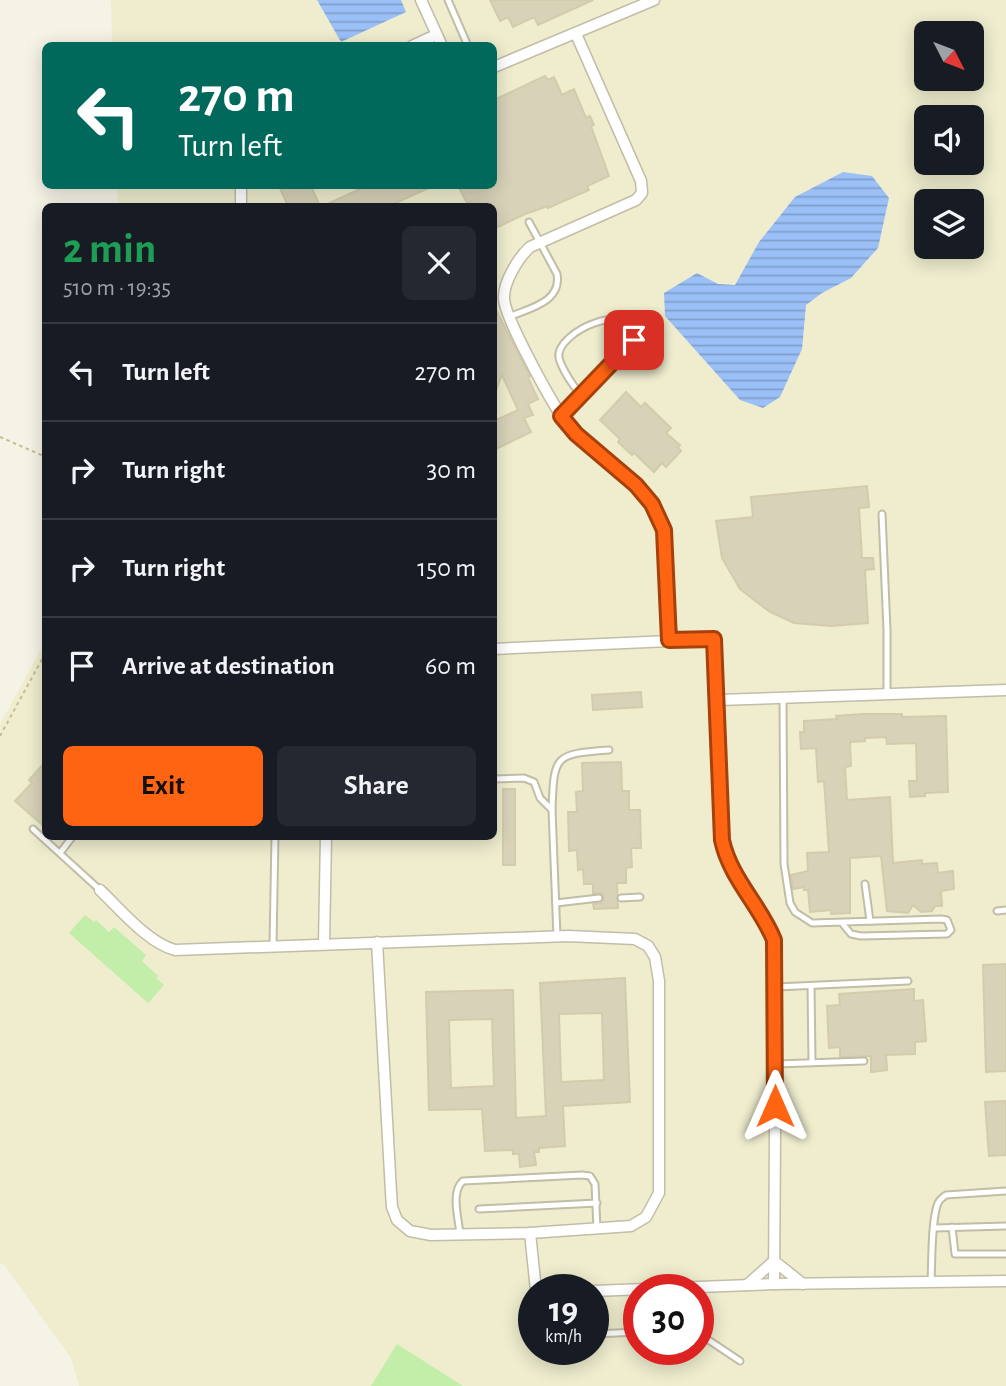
<!DOCTYPE html>
<meta charset="utf-8">
<style>
:root{--surface:#171b24;--page:#242831;--text:#f1f3f6;--muted:#9ea1a6;--line:#363941;--accent:#ff6412}
body{margin:0;font-family:"Alegreya Sans",sans-serif;background:var(--page);color:var(--text);height:100vh;display:flex;flex-direction:column;font-size:26px;white-space:nowrap}
*{box-sizing:border-box;margin:0}
p{font-size:23px;color:var(--muted)}
.icon{flex:none;width:38px;height:38px;fill:none;stroke:currentColor;stroke-width:2;stroke-linecap:round;stroke-linejoin:round}
.map{position:relative;flex:1;overflow:hidden}
.sheet{position:absolute;left:42px;top:203px;width:455px;height:637px;display:flex;flex-direction:column;background:var(--surface);border-radius:10px;box-shadow:0 4px 18px #0003}
.sheet>*{flex:none}
.top-card{position:absolute;left:42px;top:42px;width:455px;height:147px;border-radius:10px;box-shadow:0 4px 18px #0003;background:#00695c;color:#fff;overflow:hidden}
.needle{width:46px;rotate:132deg}
.fabs{position:absolute;left:914px;top:21px;display:grid;gap:14px}
.fabs a{display:grid;place-items:center;width:70px;height:70px;border-radius:10px;background:var(--surface);box-shadow:0 4px 18px #0003;font-size:35px}
.speed{position:absolute;left:518px;top:1274px;display:flex;gap:14px;font-size:35px;font-weight:700;text-align:center}
.speed>*{display:grid;place-content:center;width:91px;height:91px;border-radius:50%;background:var(--surface);box-shadow:0 4px 18px #0003;line-height:1}
.speed small{font-size:18px;font-weight:400}
.speed .limit{border:10px solid #d22;background:#fff;color:#111}
.pin{position:absolute;display:grid;place-items:center;width:60px;height:60px;color:#fff;margin:-30px;border-radius:14px;box-shadow:0 4px 10px #0006}
.me{position:absolute;width:77px;margin:-38px;rotate:0deg;stroke-linejoin:round;filter:drop-shadow(0 0 5px #0008)}
.turn{display:flex;align-items:center;gap:24px;height:147px;padding:0 21px;font-size:32px}
.turn .icon{width:91px;height:91px;stroke-width:2.5}
.turn b{display:block;font-size:49px;line-height:60px}
.round{display:grid;place-items:center;flex:none;width:74px;height:74px;border-radius:10px;background:var(--page)}
.headline{display:flex;align-items:center;justify-content:space-between;height:119px;padding:0 21px}
h1{font-size:42px;font-weight:700;line-height:52px;color:#1e9e55}
.action{display:flex;gap:14px;margin-top:auto;padding:14px 21px}
.action a{flex:1;height:80px;border-radius:10px;background:var(--accent);color:#111;font-size:28px;font-weight:700;line-height:80px;text-align:center}
.action a+a{background:var(--page);color:var(--text)}
ul{padding:0;list-style:none}
li{display:flex;align-items:center;gap:21px;height:98px;padding:0 21px;border-top:2px solid var(--line)}
li div{flex:1}
li b{display:block;font-size:26px}
li em{font-style:normal}
.map>svg:first-child{display:block}
</style>
<div class="map">
<svg width="1006" height="1386" viewBox="0 0 1006 1386">
<defs>
<pattern id="water-rules" width="6" height="5" patternUnits="userSpaceOnUse" patternTransform="scale(1.75)"><rect width="6" height="5" fill="#9bc0f8"/><path d="M0 2.5h6" fill="none" stroke="#809eca"/></pattern>
</defs>
<rect width="100%" height="100%" fill="#f5f3e5"/>
<!-- education -->
<path fill="#efedce" fill-rule="evenodd" d="M 111,0 L 1006,0 L 1006,1386 L 79,1386 L 71,1358 L 5,1266 L 0,1263 L 0,724 L 45,642 L 46,836 L 494,836 L 494,206 L 118,206 L 117,186 L 494,186 L 494,46 L 112,45 ZM 926,33 L 971,33 L 971,79 L 926,79 ZM 926,117 L 971,117 L 971,163 L 926,163 ZM 926,201 L 971,201 L 971,247 L 926,247 ZM 534,1290 L 593,1290 L 593,1349 L 534,1349 ZM 639,1290 L 698,1290 L 698,1349 L 639,1349 Z"/>
<!-- grass -->
<g fill="#c2eea9">
<path d="M 85,915 L 94,922 L 96,920 L 109,932 L 114,927 L 146,955 L 142,961 L 158,976 L 156,978 L 164,985 L 148,1003 L 69,933 Z"/>
<path d="M 397,1344 L 463,1386 L 371,1386 Z"/>
</g>
<!-- water -->
<g fill="url(#water-rules)">
<path d="M 317,0 L 401,0 L 406,12 L 341,42 Z"/>
<path d="M 843,172 L 872,176 L 889,198 L 878,248 L 851,278 L 822,293 L 806,305 L 802,349 L 780,397 L 763,408 L 740,400 L 665,316 L 664,293 L 697,273 L 718,284 L 735,285 L 759,242 L 795,197 Z"/>
</g>
<!-- building -->
<g fill="#d8d2b9" stroke="#d3ccac" stroke-width="2" fill-rule="evenodd">
<path d="M 490,0 L 593,0 L 538,25 L 534,17 L 513,27 L 508,17 L 500,21 Z"/>
<path d="M 545,76 L 548,80 L 554,77 L 562,95 L 574,89 L 586,118 L 590,116 L 594,125 L 591,126 L 609,176 L 587,186 L 589,190 L 548,208 L 548,206 L 525,214 L 494,229 L 494,206 L 474,206 L 471,201 L 467,203 L 458,186 L 494,186 L 494,100 Z"/>
<path d="M 279,186 L 311,186 L 320,206 L 288,206 Z"/>
<path d="M 356,186 L 433,186 L 389,206 L 323,206 L 358,190 Z"/>
<path d="M 494,306 L 530,376 L 528,378 L 538,399 L 528,404 L 533,415 L 524,418 L 531,432 L 494,450 L 494,421 L 518,410 L 502,375 L 494,395 Z"/>
<path d="M 626,392 L 641,407 L 645,403 L 671,428 L 666,433 L 680,445 L 678,447 L 681,451 L 666,467 L 662,463 L 654,472 L 634,453 L 632,455 L 618,442 L 620,439 L 600,420 Z"/>
<path d="M 867,486 L 869,507 L 859,508 L 862,558 L 873,558 L 874,569 L 865,570 L 868,623 L 831,626 L 794,623 L 770,612 L 740,589 L 722,558 L 716,521 L 753,517 L 751,497 Z"/>
<path d="M 641,692 L 642,707 L 593,710 L 592,695 Z"/>
<path d="M 863,714 L 902,714 L 902,717 L 946,716 L 948,792 L 925,793 L 925,796 L 910,797 L 909,781 L 917,781 L 916,743 L 887,744 L 886,737 L 865,738 L 865,741 L 850,742 L 851,766 L 845,767 L 847,800 L 890,797 L 893,863 L 922,860 L 922,864 L 937,863 L 938,873 L 953,871 L 954,889 L 941,891 L 942,906 L 935,906 L 932,911 L 921,912 L 913,905 L 908,913 L 887,911 L 881,856 L 850,858 L 850,913 L 831,914 L 832,910 L 810,912 L 808,890 L 804,890 L 804,887 L 793,889 L 791,875 L 808,871 L 807,853 L 829,852 L 824,781 L 818,782 L 816,748 L 801,749 L 800,732 L 804,732 L 804,721 L 837,719 L 836,716 Z"/>
<path d="M 46,761 L 46,828 L 15,801 L 32,783 L 29,780 Z"/>
<path d="M 621,762 L 622,791 L 629,791 L 629,810 L 640,810 L 641,848 L 631,848 L 632,867 L 626,868 L 626,883 L 617,883 L 618,908 L 594,909 L 593,904 L 602,903 L 604,897 L 600,893 L 593,893 L 593,884 L 584,884 L 583,869 L 578,870 L 577,850 L 569,851 L 568,812 L 577,812 L 576,792 L 583,791 L 582,763 Z"/>
<rect x="503" y="789" width="12" height="76"/>
<path d="M 1006,964 L 1006,1071 L 986,1072 L 983,965 Z"/>
<path d="M 625,978 L 630,1102 L 563,1106 L 565,1146 L 539,1148 L 539,1152 L 534,1152 L 536,1165 L 520,1167 L 519,1154 L 513,1154 L 513,1150 L 485,1151 L 482,1109 L 429,1110 L 426,992 L 513,990 L 516,1118 L 546,1116 L 540,983 ZM 602,1013 L 604,1080 L 561,1082 L 559,1014 ZM 492,1019 L 494,1086 L 451,1088 L 449,1020 Z"/>
<path d="M 914,989 L 914,1001 L 923,1000 L 926,1041 L 915,1042 L 915,1054 L 886,1055 L 887,1070 L 871,1072 L 871,1056 L 840,1057 L 840,1047 L 829,1048 L 827,1006 L 840,1005 L 839,994 Z"/>
<path d="M 1006,1101 L 1006,1155 L 989,1156 L 985,1102 Z"/>
</g>
<g fill="none" stroke-linecap="round" stroke-linejoin="round">
<!-- service casing -->
<g stroke="#c1bda7" stroke-width="9">
<g id="service">
<path d="M 448,0 L 468,46"/>
<path d="M 509,317 C 530,308 562,302 557,274 L 529,222"/>
<path d="M 561,416 L 634,340 C 636,296 554,332 559,358 C 563,372 573,385 581,396"/>
<path d="M 882,514 L 887,630 L 887,694"/>
<path d="M 783,699 L 784,864 L 790,903 L 795,912 L 812,923 L 941,919 L 947,920 L 951,930 L 947,934 L 861,936 L 851,934 L 842,923"/>
<path d="M 494,779 L 524,778 L 534,782 L 540,798 L 552,810 L 557,937"/>
<path d="M 552,810 C 554,755 554,754 609,750"/>
<path d="M 33,829 L 100,890"/>
<path d="M 60,853 L 73,836"/>
<path d="M 865,884 L 870,921"/>
<path d="M 621,898 L 640,897"/>
<path d="M 556,903 L 599,898"/>
<path d="M 997,911 L 1006,910"/>
<path d="M 273,945 L 275,836"/>
<path d="M 811,986 L 812,1062"/>
<path d="M 776,987 L 908,981"/>
<path d="M 776,1064 L 864,1061"/>
<path d="M 479,1209 L 597,1203"/>
<path d="M 952,1227 L 955,1254 L 1006,1254"/>
<path d="M 935,1228 L 1006,1226"/>
<path d="M 460,1235 C 459,1219 450,1192 463,1181 L 582,1175 L 590,1176 L 595,1184 L 597,1229"/>
<path d="M 931,1283 C 932,1263 931,1220 938,1203 C 940,1199 942,1198 946,1195 L 1006,1191"/>
<path d="M 698,1333 L 740,1361"/>
<path d="M 593,1334 L 639,1332"/>
</g>
</g>
<!-- minor casing -->
<g stroke="#c1bda7" stroke-width="13">
<g id="minor">
<path d="M 421,0 L 442,46"/>
<path d="M 576,34 L 641,181 L 642,193 L 636,200 L 530,247 C 519,257 503,282 504,299 C 505,318 548,395 560,414 C 564,421 571,428 577,434 C 601,457 633,476 652,504 C 671,533 667,604 669,640"/>
<path d="M 412,46 L 436,35"/>
<path d="M 494,67 L 654,0"/>
<path d="M 241,186 L 241,206"/>
<path d="M 494,649 L 714,639 L 718,700"/>
<path d="M 100,890 C 120,909 148,943 175,950 L 568,936 L 635,939 L 648,946 L 655,957 L 659,981 L 659,1193 L 646,1217 L 631,1226 L 530,1233 L 431,1235 L 410,1231 L 397,1220 L 392,1207 L 391,1192 L 377,942"/>
<path d="M 324,944 L 326,836"/>
<path d="M 530,1233 L 536,1290"/>
<path d="M 774,1261 L 803,1284"/>
<path d="M 774,1284 L 776,987 C 775,971 777,952 773,937 C 762,902 730,878 722,840 L 718,700 L 1006,690"/>
<path d="M 747,1285 L 774,1261"/>
<path d="M 593,1291 L 774,1284 L 1006,1281"/>
</g>
</g>
<!-- path -->
<g stroke="#c5bd96" stroke-width="2" stroke-dasharray="3.5 3.5" stroke-linecap="butt">
<path d="M 0,437 L 46,457"/>
<path d="M 0,736 L 46,652"/>
</g>
<!-- service -->
<use href="#service" stroke="#fff" stroke-width="5"/>
<!-- minor -->
<use href="#minor" stroke="#fff" stroke-width="10"/>
</g>
<g fill="none" stroke-linecap="round" stroke-linejoin="round">
<!-- route casing -->
<g stroke="#a6410c" stroke-width="18">
<path id="route" d="M 634,340 L 561,416 L 576,434 L 636,485 L 652,504 L 664,530 L 669,640 L 714,639 L 722,840 C 730,878 760,905 774,940 L 775,1106"/>
</g>
<!-- route -->
<use href="#route" stroke="#ff6412" stroke-width="12"/>
</g>
</svg>
<div class="fabs">
<a><svg class="needle" viewBox="-14 -14 28 28"><path d="M0-13l5 13h-10z" fill="#e53935"/><path d="M0 13l5-13h-10z" fill="#9ea1a6"/></svg></a>
<a><svg class="icon" aria-label="sound" viewBox="0 0 24 24"><path d="M4 9h4l5-4v14l-5-4H4zM17 9q2 3 0 6"/></svg></a>
<a><svg class="icon" aria-label="layers" viewBox="0 0 24 24"><path d="M12 4l9 5-9 5-9-5zM3 14l9 5 9-5"/></svg></a>
</div>
<div class="speed"><div>19<small>km/h</small></div><div class="limit">30</div></div>
<div class="pin" style="left:634px;top:340px;background:#d93025"><svg class="icon" aria-label="arrive" viewBox="0 0 24 24"><path d="M6 21V4h12l-3 4 3 4H6"/></svg></div>
<svg class="me" style="left:775px;top:1106px" viewBox="-20 -20 40 40"><path d="M0-17L14 15 0 8-14 15z" fill="#ff6412" stroke="#fff" stroke-width="4"/></svg>
<div class="top-card">
<div class="turn"><svg class="icon" aria-label="left" viewBox="0 0 24 24"><path d="M17 20v-9H6M10 6l-5 5 5 5"/></svg><div><b>270 m</b>Turn left</div></div>
</div>
<section class="sheet">
<div class="headline"><div><h1>2 min</h1><p>510 m · 19:35</p></div><a class="round"><svg class="icon" aria-label="close" viewBox="0 0 24 24"><path d="M6 6l12 12M18 6L6 18"/></svg></a></div>
<ul>
<li><svg class="icon" aria-label="left" viewBox="0 0 24 24"><path d="M17 20v-9H6M10 6l-5 5 5 5"/></svg><div><b>Turn left</b></div><em>270 m</em></li>
<li><svg class="icon" aria-label="right" viewBox="0 0 24 24"><path d="M7 20v-9h11M14 6l5 5-5 5"/></svg><div><b>Turn right</b></div><em>30 m</em></li>
<li><svg class="icon" aria-label="right" viewBox="0 0 24 24"><path d="M7 20v-9h11M14 6l5 5-5 5"/></svg><div><b>Turn right</b></div><em>150 m</em></li>
<li><svg class="icon" aria-label="arrive" viewBox="0 0 24 24"><path d="M6 21V4h12l-3 4 3 4H6"/></svg><div><b>Arrive at destination</b></div><em>60 m</em></li>
</ul>
<div class="action"><a>Exit</a><a>Share</a></div>
</section>
</div>
